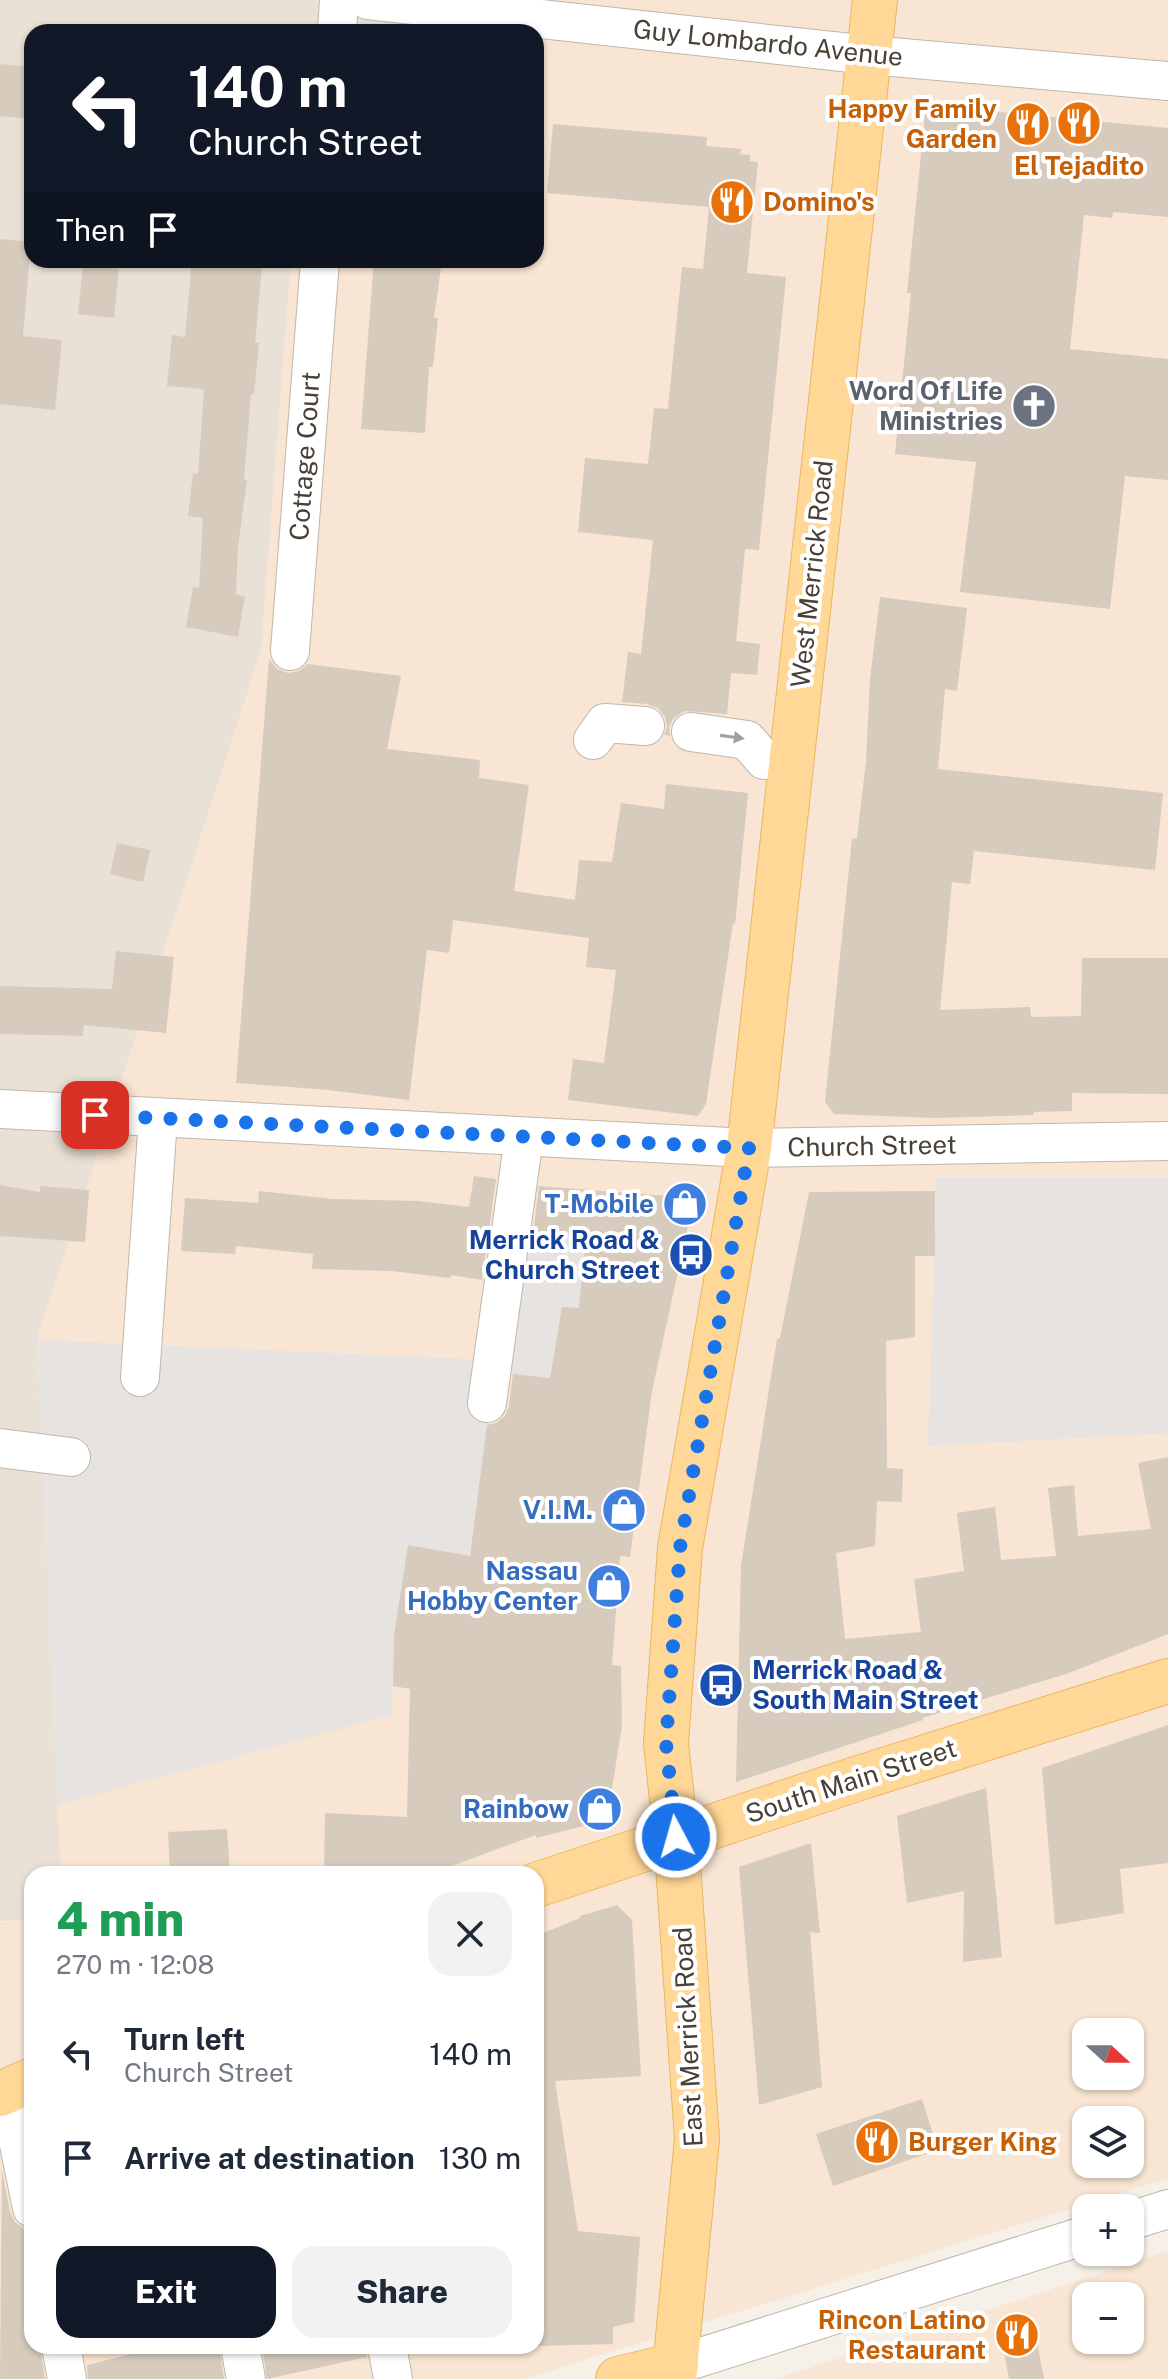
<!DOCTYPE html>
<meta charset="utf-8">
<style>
:root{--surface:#fff;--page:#f2f2f3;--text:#1f2937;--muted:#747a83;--accent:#111827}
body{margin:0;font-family:"Public Sans",sans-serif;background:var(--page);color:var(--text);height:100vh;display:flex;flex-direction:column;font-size:30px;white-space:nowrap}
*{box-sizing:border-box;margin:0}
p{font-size:26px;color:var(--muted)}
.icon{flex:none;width:44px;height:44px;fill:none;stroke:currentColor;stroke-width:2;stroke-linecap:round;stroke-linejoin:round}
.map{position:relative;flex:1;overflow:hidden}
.details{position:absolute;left:24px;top:1866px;width:520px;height:488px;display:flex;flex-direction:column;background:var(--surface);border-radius:24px;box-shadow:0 2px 6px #0004}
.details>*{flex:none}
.guide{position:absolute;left:24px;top:24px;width:520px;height:244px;border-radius:24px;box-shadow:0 2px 6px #0004;background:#111827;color:#fff;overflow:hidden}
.needle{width:52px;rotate:111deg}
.buttons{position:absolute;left:1072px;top:2018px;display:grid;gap:16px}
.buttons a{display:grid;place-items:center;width:72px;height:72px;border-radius:16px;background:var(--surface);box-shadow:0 2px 6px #0004;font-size:40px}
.pin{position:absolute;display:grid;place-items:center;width:68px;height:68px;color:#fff;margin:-34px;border-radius:16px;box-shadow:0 4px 12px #0006}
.me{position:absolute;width:88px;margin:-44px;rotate:354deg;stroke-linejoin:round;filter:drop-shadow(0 0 6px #0008)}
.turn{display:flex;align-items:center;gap:28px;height:168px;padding:0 32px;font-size:36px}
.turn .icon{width:104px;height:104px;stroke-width:2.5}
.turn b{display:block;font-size:56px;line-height:68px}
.then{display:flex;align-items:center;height:76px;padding:0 32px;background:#0003;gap:16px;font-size:30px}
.round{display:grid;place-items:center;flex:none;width:84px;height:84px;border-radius:24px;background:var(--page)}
.overview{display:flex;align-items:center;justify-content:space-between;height:136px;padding:0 32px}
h1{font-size:48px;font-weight:800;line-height:60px;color:#1e9e55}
.action{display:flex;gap:16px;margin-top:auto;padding:16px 32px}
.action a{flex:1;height:92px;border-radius:24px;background:var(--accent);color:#fff;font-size:32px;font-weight:800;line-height:92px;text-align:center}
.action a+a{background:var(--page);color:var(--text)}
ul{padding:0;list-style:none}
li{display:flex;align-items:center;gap:24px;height:104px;padding:0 32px}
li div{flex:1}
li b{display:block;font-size:30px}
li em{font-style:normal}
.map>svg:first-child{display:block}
</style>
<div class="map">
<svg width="1168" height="2379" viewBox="0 0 1168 2379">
<rect width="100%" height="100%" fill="#f5f0e8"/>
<!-- residential -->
<path fill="#e9e1d6" d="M 0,0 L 404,0 L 402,32 L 309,29 L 309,32 L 32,32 L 32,260 L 291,260 L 261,651 L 37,1340 L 61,1874 L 32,1874 L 32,1920 L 0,1921 Z"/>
<!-- commercial -->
<g fill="#f8e5d3" fill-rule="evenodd">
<path d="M 404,0 L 1168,0 L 1168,2178 L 524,2379 L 0,2379 L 0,1922 L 32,1920 L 32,2346 L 536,2346 L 536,1874 L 61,1874 L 57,1805 L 37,1340 L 261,651 L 291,260 L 536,260 L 536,32 L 402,32 ZM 1086,2032 L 1130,2032 L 1130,2076 L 1086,2076 ZM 1086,2120 L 1130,2120 L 1130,2164 L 1086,2164 Z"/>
<path d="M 1168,2251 L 1168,2379 L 776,2379 ZM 1086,2296 L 1130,2296 L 1130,2340 L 1086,2340 Z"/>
</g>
<!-- parking -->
<g fill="#e6e3e0">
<path d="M 937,1178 L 1168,1178 L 1168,1433 L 928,1446 Z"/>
<path d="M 528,1233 L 585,1238 L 582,1279 L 587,1309 L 562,1307 L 550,1378 L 496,1373 L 469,1556 L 408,1546 L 394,1635 L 392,1715 L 57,1805 L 37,1340 L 487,1360 Z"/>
</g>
<!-- building -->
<g fill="#d7cbbd">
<path d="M 0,64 L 32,67 L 32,119 L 0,116 Z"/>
<path d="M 926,105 L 1168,128 L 1168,217 L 1113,212 L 1112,218 L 1084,215 L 1070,349 L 1168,359 L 1168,480 L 1125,476 L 1110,609 L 960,592 L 976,462 L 895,454 L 911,293 L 907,293 Z"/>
<path d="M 553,124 L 707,137 L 706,146 L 741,149 L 740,154 L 750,155 L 750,161 L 758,162 L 747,273 L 786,277 L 759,550 L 745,549 L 736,641 L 760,644 L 757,675 L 731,673 L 727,714 L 684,711 L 673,719 L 669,728 L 670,736 L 664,735 L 667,727 L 665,717 L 658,708 L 647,704 L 622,702 L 628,652 L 641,654 L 653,540 L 578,532 L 585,458 L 648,464 L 654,408 L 668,409 L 682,267 L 703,269 L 709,207 L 547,193 Z"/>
<path d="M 0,239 L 31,242 L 23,336 L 62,340 L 55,410 L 0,404 Z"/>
<path d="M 192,260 L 262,266 L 255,343 L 259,343 L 254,394 L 251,394 L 244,480 L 247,480 L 238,548 L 236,595 L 245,596 L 238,637 L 186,627 L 193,587 L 199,588 L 203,518 L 188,516 L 193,473 L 198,474 L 204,389 L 167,386 L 172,335 L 185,337 Z"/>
<path d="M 374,260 L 442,260 L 434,318 L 438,318 L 433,367 L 429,367 L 425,433 L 361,429 Z"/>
<path d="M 83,265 L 119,269 L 114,318 L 78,314 Z"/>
<path d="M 880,597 L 967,608 L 957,691 L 945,689 L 938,769 L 1163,793 L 1155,870 L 974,851 L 970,884 L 952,882 L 940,1010 L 1030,1007 L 1031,1017 L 1081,1016 L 1082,958 L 1168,958 L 1168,1094 L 1072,1093 L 1072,1111 L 1034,1112 L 1033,1115 L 935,1118 L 834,1114 L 825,1102 L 852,839 L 857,838 L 866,761 L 870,680 Z"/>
<path d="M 269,659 L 277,669 L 288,673 L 299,671 L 308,664 L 401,676 L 387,749 L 480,760 L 479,778 L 529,785 L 514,891 L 575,900 L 579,860 L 612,862 L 621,803 L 664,809 L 666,784 L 748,793 L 735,925 L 733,923 L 706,1104 L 698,1116 L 568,1100 L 573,1059 L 604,1063 L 616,970 L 586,967 L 589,938 L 453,920 L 449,953 L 427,950 L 409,1100 L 328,1090 L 236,1083 Z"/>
<path d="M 117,843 L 150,850 L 143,882 L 110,874 Z"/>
<path d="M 116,951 L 174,957 L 166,1033 L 84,1025 L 83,1036 L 0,1034 L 0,986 L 112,989 Z"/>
<path d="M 474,1176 L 496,1179 L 482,1280 L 451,1275 L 450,1278 L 392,1271 L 312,1269 L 313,1254 L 236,1246 L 235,1254 L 181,1251 L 185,1198 L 258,1203 L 259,1191 L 333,1199 L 418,1201 L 469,1207 Z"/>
<path d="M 0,1185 L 40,1192 L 40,1186 L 89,1190 L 85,1242 L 0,1236 Z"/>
<path d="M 539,1186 L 694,1198 L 652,1391 L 630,1557 L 620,1556 L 612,1665 L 621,1666 L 622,1726 L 607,1820 L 536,1838 L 536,1835 L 430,1874 L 324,1874 L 325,1813 L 407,1817 L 410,1689 L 393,1686 L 394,1635 L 408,1545 L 470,1556 L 487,1425 L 496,1423 L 505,1416 L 509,1406 L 513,1374 L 550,1378 L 562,1307 L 579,1308 L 586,1238 L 533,1234 Z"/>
<path d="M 935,1191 L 935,1256 L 915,1256 L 915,1337 L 886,1341 L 887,1468 L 903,1469 L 902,1502 L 877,1501 L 875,1546 L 836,1553 L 845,1639 L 921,1632 L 914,1579 L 964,1571 L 957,1513 L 995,1507 L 1001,1560 L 1056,1556 L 1048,1488 L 1074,1485 L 1078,1536 L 1151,1529 L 1138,1463 L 1168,1457 L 1168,1634 L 1069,1673 L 922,1718 L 923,1720 L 736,1782 L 741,1566 L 777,1339 L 780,1338 L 809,1192 Z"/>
<path d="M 1168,1725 L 1168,1863 L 1120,1869 L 1124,1913 L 1055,1925 L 1042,1768 Z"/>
<path d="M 986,1788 L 1002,1957 L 963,1962 L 964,1891 L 907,1903 L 897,1816 Z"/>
<path d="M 227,1829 L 230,1874 L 170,1874 L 168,1832 Z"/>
<path d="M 811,1843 L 820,1933 L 810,1932 L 822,2087 L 759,2105 L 739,1867 Z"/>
<path d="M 617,1905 L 632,1920 L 641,2076 L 555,2081 L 578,2231 L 640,2237 L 634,2322 L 613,2327 L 613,2344 L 536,2346 L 536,1936 L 580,1918 L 580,1916 Z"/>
<path d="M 922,2099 L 938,2150 L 833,2186 L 816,2134 Z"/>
<path d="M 2,2170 L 10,2212 L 15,2222 L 24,2229 L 32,2229 L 32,2346 L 40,2346 L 45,2379 L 0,2379 Z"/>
<path d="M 1033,2321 L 1044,2379 L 1009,2379 L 1000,2332 Z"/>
<path d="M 164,2346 L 219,2346 L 224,2379 L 88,2379 L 87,2365 Z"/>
<path d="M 262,2346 L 366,2346 L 367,2357 L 267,2379 Z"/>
</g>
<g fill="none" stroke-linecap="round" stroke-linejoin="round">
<!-- minor casing -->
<g stroke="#c1b7aa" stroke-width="40">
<g id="minor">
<path d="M 368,0 L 869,55 L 1168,81"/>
<path d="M 337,32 L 339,0"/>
<path d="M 290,651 L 320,260"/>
<path d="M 691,732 L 747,740 L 764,760"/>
<path d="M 593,740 L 605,723 L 645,726"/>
<path d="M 0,1109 L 749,1148 L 1168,1141"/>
<path d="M 140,1377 L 158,1119"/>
<path d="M 487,1403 L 524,1137"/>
<path d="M 0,1448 L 71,1457"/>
<path d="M 8,2091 L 32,2208"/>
<path d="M 1130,2221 L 1168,2209"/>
<path d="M 61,2346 L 67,2379"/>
<path d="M 240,2346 L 246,2379"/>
<path d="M 387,2346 L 393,2379"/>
<path d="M 676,2365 L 1086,2235"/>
</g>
</g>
<!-- major casing -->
<g stroke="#ebb560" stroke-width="46">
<g id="major">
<path d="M 536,1885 L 856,1779 L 1168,1681"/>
<path d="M 0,2094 L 32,2080"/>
<path d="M 618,2379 L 676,2365"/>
<path d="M 674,2379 L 697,2139 L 676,1837 L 666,1743 L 680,1548 L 749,1148 L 875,0"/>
</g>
</g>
<!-- minor -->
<use href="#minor" stroke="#fff" stroke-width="38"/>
<!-- major -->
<use href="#major" stroke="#ffd897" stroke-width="44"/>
</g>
<!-- one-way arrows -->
<defs><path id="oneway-solid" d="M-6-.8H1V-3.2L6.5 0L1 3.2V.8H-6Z" transform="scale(2)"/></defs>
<use fill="#a4a09a" href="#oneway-solid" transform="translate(732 737) rotate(8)"/>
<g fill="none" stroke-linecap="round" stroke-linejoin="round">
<!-- route -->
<path stroke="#1a73e8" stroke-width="14" stroke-dasharray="0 25.2" d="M 95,1115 L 749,1148 L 680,1548 L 666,1743 L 676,1837"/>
</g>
<!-- icons -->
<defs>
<g id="restaurant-disc" transform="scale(2.3)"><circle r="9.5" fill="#e8710a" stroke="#fff"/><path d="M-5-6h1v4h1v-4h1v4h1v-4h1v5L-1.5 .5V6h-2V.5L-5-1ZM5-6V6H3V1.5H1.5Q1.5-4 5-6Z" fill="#fff"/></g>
<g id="church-disc" transform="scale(2.3)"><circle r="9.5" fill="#6b7280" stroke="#fff"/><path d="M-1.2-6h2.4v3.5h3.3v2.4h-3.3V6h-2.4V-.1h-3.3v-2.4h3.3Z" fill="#fff"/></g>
<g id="shop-disc" transform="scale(2.3)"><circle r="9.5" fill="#3f7fe0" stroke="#fff"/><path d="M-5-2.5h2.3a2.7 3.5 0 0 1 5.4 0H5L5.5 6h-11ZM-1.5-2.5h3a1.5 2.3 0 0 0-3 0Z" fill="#fff"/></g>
<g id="bus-disc" transform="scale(2.3)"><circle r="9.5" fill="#1a4fb4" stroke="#fff"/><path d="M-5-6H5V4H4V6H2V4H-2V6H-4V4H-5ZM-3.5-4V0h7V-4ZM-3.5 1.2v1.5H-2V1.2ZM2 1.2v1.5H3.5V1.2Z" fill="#fff"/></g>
</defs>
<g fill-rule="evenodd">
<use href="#restaurant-disc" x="1079" y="123"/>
<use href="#restaurant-disc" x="1028" y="124"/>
<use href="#restaurant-disc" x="732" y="202"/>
<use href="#church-disc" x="1034" y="406"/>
<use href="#shop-disc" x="685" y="1204"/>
<use href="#bus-disc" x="691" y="1255"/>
<use href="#shop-disc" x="624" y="1510"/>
<use href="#shop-disc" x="609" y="1586"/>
<use href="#bus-disc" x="721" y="1685"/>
<use href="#shop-disc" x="600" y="1809"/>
<use href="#restaurant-disc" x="877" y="2142"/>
<use href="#restaurant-disc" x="1017" y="2335"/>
</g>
<g text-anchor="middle" stroke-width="8" stroke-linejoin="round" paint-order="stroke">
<!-- street labels -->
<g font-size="26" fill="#494036" stroke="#fff">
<text transform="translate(768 43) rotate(6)" y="9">Guy Lombardo Avenue</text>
<text transform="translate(305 456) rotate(-86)" y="9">Cottage Court</text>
<text transform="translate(812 574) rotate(-84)" y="9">West Merrick Road</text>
<text transform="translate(872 1146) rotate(-1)" y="9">Church Street</text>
<text transform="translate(851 1781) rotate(-18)" y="9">South Main Street</text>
<text transform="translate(688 2037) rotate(-93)" y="9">East Merrick Road</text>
</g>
<!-- food labels -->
<g font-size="26" font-weight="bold" fill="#c56008" stroke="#fff" text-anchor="end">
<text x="997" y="118">Happy Family<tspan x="997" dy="30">Garden</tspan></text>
<text x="1079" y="175" text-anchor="middle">El Tejadito</text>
<text x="763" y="211" text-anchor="start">Domino's</text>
<text x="908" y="2151" text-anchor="start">Burger King</text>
<text x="986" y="2329">Rincon Latino<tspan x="986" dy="30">Restaurant</tspan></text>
</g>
<!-- worship labels -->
<g font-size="26" font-weight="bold" fill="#5b616d" stroke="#fff" text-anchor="end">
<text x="1003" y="400">Word Of Life<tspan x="1003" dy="30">Ministries</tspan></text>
</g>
<!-- shop labels -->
<g font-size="26" font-weight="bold" fill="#366cbe" stroke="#fff" text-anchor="end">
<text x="654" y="1213">T-Mobile</text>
<text x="593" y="1519">V.I.M.</text>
<text x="578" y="1580">Nassau<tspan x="578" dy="30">Hobby Center</tspan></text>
<text x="569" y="1818">Rainbow</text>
</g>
<!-- transit labels -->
<g font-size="26" font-weight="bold" fill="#164399" stroke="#fff" text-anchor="end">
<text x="660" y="1249">Merrick Road &amp;<tspan x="660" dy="30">Church Street</tspan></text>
<text x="752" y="1679" text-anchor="start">Merrick Road &amp;<tspan x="752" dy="30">South Main Street</tspan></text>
</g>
</g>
</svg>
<div class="buttons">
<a><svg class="needle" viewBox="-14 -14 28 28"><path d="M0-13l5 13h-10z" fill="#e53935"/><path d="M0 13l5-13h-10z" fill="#747a83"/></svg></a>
<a><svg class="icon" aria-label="layers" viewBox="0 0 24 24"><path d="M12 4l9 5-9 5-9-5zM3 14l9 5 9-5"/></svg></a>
<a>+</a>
<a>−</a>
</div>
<div class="pin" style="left:95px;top:1115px;background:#d93025"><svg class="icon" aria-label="arrive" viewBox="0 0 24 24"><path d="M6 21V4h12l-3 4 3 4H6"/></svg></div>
<svg class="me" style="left:676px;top:1837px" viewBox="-20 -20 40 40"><circle r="17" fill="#1a73e8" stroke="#fff" stroke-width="3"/><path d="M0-11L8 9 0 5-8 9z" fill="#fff"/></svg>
<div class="guide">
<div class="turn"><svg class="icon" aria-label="left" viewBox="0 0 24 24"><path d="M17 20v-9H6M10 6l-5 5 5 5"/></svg><div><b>140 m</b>Church Street</div></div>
<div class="then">Then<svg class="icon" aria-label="arrive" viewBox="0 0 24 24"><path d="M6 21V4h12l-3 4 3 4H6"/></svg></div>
</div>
<section class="details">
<div class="overview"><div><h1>4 min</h1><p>270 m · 12:08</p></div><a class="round"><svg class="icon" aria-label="close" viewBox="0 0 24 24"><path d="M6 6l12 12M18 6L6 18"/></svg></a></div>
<ul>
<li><svg class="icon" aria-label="left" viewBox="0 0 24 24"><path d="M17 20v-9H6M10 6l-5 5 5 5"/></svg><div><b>Turn left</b><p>Church Street</p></div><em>140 m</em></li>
<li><svg class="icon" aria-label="arrive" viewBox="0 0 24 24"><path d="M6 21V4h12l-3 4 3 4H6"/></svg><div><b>Arrive at destination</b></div><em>130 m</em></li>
</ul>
<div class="action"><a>Exit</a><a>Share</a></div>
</section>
</div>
